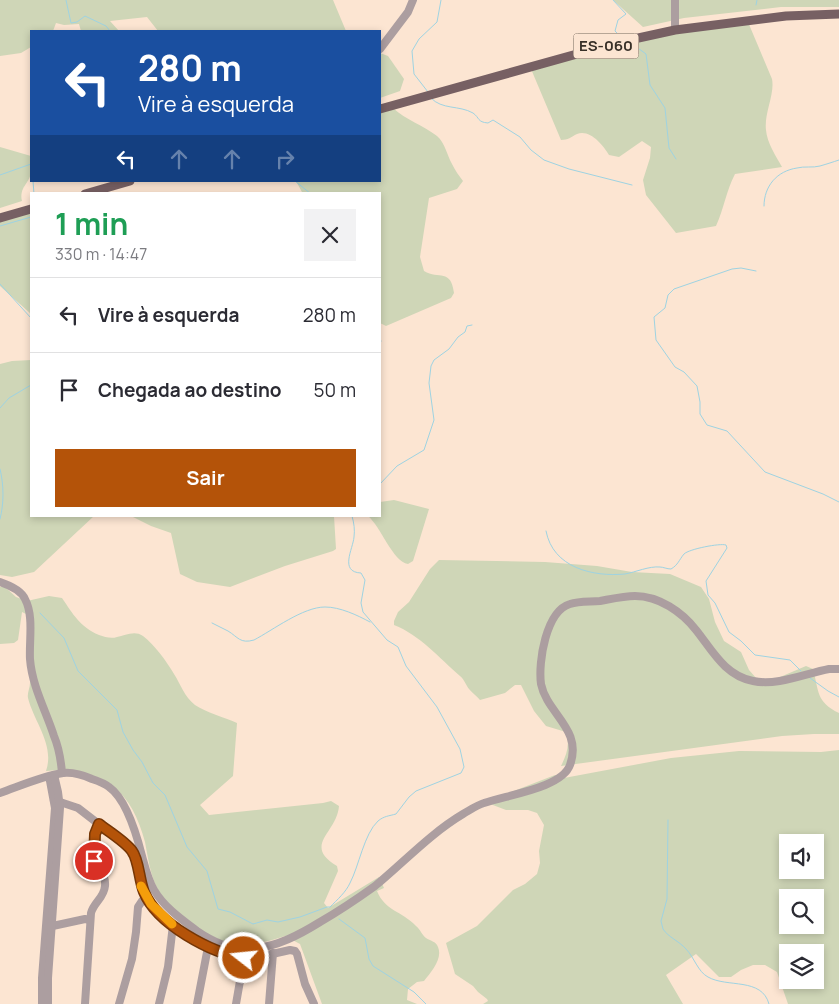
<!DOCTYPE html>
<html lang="pt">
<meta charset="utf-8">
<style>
:root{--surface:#fff;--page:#f2f2f3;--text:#2b2b33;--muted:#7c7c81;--line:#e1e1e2;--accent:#b45309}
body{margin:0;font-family:Manrope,sans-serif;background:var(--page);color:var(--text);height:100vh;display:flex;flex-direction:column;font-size:19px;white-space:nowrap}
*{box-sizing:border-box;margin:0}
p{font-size:16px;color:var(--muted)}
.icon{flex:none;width:28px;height:28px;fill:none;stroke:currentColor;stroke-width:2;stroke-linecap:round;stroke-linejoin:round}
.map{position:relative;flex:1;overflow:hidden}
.sheet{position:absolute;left:30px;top:192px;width:351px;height:325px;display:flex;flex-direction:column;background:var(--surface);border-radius:0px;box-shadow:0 2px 8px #0003}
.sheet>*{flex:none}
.hud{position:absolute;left:30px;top:30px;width:351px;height:152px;border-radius:0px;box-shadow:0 2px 8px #0003;background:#1a4fa0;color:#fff;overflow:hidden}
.tools{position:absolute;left:779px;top:834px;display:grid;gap:10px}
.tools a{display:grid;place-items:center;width:45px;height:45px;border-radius:0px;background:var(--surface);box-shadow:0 2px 8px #0003;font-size:25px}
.pin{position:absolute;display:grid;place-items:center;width:42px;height:42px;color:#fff;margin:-21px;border:2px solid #fff;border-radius:50%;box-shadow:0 1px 5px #0007}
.me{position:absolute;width:55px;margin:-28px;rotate:286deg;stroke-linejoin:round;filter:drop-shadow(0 0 4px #0008)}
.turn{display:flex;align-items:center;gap:18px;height:105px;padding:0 25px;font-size:22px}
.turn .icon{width:65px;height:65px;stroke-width:2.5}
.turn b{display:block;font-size:35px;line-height:42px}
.lanes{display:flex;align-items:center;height:48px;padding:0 25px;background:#0003;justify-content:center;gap:25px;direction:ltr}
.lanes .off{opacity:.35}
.round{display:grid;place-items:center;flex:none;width:52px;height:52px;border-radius:0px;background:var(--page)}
.overview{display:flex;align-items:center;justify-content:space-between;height:85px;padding:0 25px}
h1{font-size:30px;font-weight:700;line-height:38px;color:#1e9e55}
.action{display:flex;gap:10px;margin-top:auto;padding:10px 25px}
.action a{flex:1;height:58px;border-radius:0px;background:var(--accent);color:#fff;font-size:20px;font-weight:700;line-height:58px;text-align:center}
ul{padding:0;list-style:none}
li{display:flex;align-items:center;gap:15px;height:75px;padding:0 25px;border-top:1px solid var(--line)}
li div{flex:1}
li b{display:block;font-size:19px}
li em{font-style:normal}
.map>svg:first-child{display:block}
</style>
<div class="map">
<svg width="839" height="1004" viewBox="0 0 839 1004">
<rect width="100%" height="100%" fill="#fce5d2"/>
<!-- green -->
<g fill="#cfd6b7" fill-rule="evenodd">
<path d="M 0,0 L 333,0 L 346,31 L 158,31 L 147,17 L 110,21 L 119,31 L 81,31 L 79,24 L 64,25 L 56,23 L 53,31 L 31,31 L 31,47 L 21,53 L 0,56 Z"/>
<path d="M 613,0 L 839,0 L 839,7 L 781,7 L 684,18 L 643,27 Z"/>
<path d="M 748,22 L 772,79 C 775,94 764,113 766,130 C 767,143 776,156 782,167 L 735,174 C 726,191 724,209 716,226 L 676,233 L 646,195 L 643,180 L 650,158 L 651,147 L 642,141 L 619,157 L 609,155 C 603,145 590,129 577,134 C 571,137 568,140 561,140 L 531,69 L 623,40 Z"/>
<path d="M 380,53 L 388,56 L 404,79 L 400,91 L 380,98 Z"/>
<path d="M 393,108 C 406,120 423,125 437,136 C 445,143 447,155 452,164 C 455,170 459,176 463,181 L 457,189 L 429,198 L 420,257 L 424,271 C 439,280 451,268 454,293 L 451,298 L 386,326 L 380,323 L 380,194 L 303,194 L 296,181 L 380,181 L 380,113 Z"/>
<path d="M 0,147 L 31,156 C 31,161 32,168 31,173 C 29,184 19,187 22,201 L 0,208 Z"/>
<path d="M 31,208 L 31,314 L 0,286 L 0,218 Z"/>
<path d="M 31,360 L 31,516 L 94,516 L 34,572 L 12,577 L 0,575 L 0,364 L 12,361 Z"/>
<path d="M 394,500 L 429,509 L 413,561 L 408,564 C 393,562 381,527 368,516 L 380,516 L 380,502 Z"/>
<path d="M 131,516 L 334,516 L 336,549 L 333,551 L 285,566 L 230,587 L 197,582 L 180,574 L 171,533 L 151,526 Z"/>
<path d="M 439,560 L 545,562 L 597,566 L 632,572 L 670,574 L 701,587 L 709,599 L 715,622 L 724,641 L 741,652 L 749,670 L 757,679 L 773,680 L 806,666 L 813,669 C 819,691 816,702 839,713 L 839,734 L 814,734 L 782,736 L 561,766 C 567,754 570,745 566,732 L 546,726 L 534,711 L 521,685 L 515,685 L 505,693 L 480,700 C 477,696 472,693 469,689 C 466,685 464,679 460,676 C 439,658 420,635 394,625 L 394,621 L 398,612 L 409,602 L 430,569 Z"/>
<path d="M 0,587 L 5,587 L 16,597 L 27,601 L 49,596 L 62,598 C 73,614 80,627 99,635 C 105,637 111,639 117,637 C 125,636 134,630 143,636 C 154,644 167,662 174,674 C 181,685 184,696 195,705 C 205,712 226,718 237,723 L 233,776 L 200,805 L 209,815 L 323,803 L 331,801 L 339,806 C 337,833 302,845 337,866 L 338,871 L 324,903 L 328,908 L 379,877 L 384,888 L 377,891 C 385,911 402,911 416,926 C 420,929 422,935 426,938 C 430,941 436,941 438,947 C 443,959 431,972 424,981 L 417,982 L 408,989 L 407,1000 L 417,1004 L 322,1004 L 300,944 L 285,936 C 265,943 234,950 214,940 C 203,934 193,925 184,917 C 172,907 163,900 156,886 C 150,872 148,858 145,842 C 131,788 101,767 46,771 C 55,745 34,722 28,698 C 27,693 30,688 30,683 C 31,660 29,636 26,614 L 22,612 L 18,640 L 14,643 L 0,644 Z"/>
<path d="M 839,750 L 839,1004 L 788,1004 L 777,972 L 765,965 L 753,965 L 741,970 L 731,977 L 719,977 L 696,954 L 666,975 L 683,1004 L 483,1004 L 488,1001 L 487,999 L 478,992 L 473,986 L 455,974 L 446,943 L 477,926 L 513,890 L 525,884 L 537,874 L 540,863 L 539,851 L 544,825 L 537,813 L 528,810 L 506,810 L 485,802 L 555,775 L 564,778 L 671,758 L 739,751 L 821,752 ZM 788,842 L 815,842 L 815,870 L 788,870 ZM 788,898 L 815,898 L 815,925 L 788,925 ZM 788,952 L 815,952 L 815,980 L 788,980 Z"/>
</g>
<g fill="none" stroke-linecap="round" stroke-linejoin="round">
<!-- stream -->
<g stroke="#9ed3e2" stroke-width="1">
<path d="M 66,0 L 71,23 L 77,22 L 85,16 L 106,26 L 110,31"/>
<path d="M 613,0 L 626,14 L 618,20 L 615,31 L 621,37"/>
<path d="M 756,5 L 757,0"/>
<path d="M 631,43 L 646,54 L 650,85 L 665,108 L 669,148 L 676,159"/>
<path d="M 428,92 L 414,74 L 412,51 L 419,39 L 437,22 L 441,0"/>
<path d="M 431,98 C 442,110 459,105 473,113 C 480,118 477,122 488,123 L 493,120 L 520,137 L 531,150 L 544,160 L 569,169 L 632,185"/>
<path d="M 0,175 L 31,164"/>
<path d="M 33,181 L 34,194"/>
<path d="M 295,181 L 311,194"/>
<path d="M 764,206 C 764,186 777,171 797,168 C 804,166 813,168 820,166 C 827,164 833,162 839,160"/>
<path d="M 0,226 L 31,217"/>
<path d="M 756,271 L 741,268 L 732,269 L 674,289 L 668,295 L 665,308 L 654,317 L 656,340 L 675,367 L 684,372 L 697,386 L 700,402 L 700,414 L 707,425 L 727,431 L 765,472 L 823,494 L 839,502"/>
<path d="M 0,284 L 31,318"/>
<path d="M 380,344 L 381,341"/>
<path d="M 0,408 L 9,398 L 31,385"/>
<path d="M 0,469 C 4,485 4,504 0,519"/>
<path d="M 380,484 L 397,466 L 424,450 L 434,420 L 429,383 L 431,366 L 434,360 L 449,349 L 458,337 L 465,332 L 467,326 L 472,325"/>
<path d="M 546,531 C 553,568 593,577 625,574 C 636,572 649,566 660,567 C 663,567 667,569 671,569 C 678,565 679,560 684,554 C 689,549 720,543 726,545 L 727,548 L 706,581 L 708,595 L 715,603 L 729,632 L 741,641 L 755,655 L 790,660 L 801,671"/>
<path d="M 40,613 L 64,638 L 78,671 L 117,710 L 123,732 L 133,750 L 142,762 L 153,783 L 165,795 L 187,847 L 207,871 L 218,909 L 230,912 L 253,924 L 267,920 L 278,922 L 300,917 L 327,907 L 330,907 C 337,900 346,892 350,883 C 359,866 364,834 378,821 C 384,816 389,816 396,814 L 409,797 L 416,791 L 461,773 L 464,767 L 460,749 L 437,707 L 406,666 L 398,647 L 387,640 L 363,612 L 361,603 L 365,580 L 361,573 C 339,572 353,549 354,537 C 355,530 354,523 352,516"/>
<path d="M 212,623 C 217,626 223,628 228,631 C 238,637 240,644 254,640 C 273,630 303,607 325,607 C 340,607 357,615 370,622"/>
<path d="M 810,678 L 828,691 L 839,697"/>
<path d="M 668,820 L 667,899 L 661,921 L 663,929 C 668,937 679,941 686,949 C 694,957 698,972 708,977 C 727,988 762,977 769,1004"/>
<path d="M 339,919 L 365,938 L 369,959 L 373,966 L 414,992 L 426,1004"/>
</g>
<!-- minor -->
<g stroke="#ac9ea0" stroke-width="8">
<path d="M 675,30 L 675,0"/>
<path d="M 380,49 L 408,12 L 413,0"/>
<path d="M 0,582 C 9,585 21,590 25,599 C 34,616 29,640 30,659 C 32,686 46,711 54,736 C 59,748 61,761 62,773"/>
<path d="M 0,793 C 20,786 42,776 63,773 C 73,772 83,775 92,779 C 98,781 104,783 109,787 C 126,799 137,836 142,856 C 145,867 148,880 154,890 C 164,907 181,919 197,931 C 213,942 233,951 253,949 C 278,946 299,935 320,922 C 339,911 357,899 375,886 C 404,862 431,833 463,814 C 470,810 477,805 484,803 C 506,795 562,788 570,765 C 583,729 547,714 541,684 C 538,662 546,611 570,604 C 579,601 590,602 600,601 C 611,599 624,596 635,596 C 659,596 682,612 696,630 C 712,650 725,676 753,681 C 777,686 804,674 829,669 L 839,669"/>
<path d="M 54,800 L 78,808 L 131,849 C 140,860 138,879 144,893 C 158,924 211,953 244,958 L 250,959 L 290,950 L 295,951 L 297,954 L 305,984 L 314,1004"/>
<path d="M 48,927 L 85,919 L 90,920"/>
<path d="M 42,1004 L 42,978 L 55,808 L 50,781"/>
<path d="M 48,1004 L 48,978 L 60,808 L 58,792 L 54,775"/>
<path d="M 85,1004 L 91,913 C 94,902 104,898 105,886 C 106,875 100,871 95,862 C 91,856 96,830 99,824"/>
<path d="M 119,1004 L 132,959 L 136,932 L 138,907 L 142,901 L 147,899"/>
<path d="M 159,1004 L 168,967 L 173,925"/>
<path d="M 197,1004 L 208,947"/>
<path d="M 236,1004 L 244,958"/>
<path d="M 269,1004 L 273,953"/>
</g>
<!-- major -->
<g stroke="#776063" stroke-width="9">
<path d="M 380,109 L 620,42 L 675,30 L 786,16 L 839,14"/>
<path d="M 85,194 L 130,181"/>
<path d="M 0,218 L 31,209"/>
</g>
</g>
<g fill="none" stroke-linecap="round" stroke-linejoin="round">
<!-- route casing -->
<g stroke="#753606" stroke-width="12">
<path id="route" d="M 94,861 L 95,834 L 99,824 C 108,831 126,842 132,851 C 139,860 139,880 144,892 C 157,924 211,953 244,958"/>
</g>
<!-- route -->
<use href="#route" stroke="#b45309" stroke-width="9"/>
<!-- slow -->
<path stroke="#f59e0b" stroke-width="9" d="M 141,886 L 151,904 L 172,924"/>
</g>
<g text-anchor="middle" stroke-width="4.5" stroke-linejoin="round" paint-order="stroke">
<!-- shield labels -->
<rect fill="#fce5d2" stroke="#73665b" stroke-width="1" x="573.5" y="33.5" width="65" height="25" rx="4"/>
<g font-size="15" font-weight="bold" fill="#383028">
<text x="606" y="51">ES-060</text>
</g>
</g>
</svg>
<div class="tools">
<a><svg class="icon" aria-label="sound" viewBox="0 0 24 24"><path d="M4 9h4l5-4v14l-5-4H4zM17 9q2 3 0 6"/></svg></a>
<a><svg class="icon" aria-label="search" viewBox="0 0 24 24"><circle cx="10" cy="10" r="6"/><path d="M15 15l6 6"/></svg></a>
<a><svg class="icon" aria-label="layers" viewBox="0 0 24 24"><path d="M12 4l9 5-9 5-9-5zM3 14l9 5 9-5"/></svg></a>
</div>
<div class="pin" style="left:94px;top:861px;background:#d93025"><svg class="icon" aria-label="arrive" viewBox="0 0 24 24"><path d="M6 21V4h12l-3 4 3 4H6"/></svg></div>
<svg class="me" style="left:244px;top:958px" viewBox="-20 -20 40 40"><circle r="17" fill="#b45309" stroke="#fff" stroke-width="3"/><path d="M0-11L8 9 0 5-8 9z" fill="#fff"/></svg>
<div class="hud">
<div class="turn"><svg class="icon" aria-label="left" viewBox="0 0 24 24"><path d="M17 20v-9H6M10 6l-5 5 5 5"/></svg><div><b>280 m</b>Vire à esquerda</div></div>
<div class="lanes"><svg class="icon" aria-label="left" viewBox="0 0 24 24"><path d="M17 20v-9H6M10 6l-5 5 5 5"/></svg><svg class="icon off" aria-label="ahead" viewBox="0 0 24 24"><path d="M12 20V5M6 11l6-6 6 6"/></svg><svg class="icon off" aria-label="ahead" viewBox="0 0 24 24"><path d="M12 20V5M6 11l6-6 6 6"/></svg><svg class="icon off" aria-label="right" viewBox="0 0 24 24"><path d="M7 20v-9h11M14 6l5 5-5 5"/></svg></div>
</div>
<section class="sheet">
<div class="overview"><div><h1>1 min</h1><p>330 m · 14:47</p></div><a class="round"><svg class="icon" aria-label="close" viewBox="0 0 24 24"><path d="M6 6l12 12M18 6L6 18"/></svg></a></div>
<ul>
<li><svg class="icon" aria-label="left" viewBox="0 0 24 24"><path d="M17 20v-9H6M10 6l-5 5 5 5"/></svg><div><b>Vire à esquerda</b></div><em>280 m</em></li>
<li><svg class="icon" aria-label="arrive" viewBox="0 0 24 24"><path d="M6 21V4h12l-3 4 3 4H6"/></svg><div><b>Chegada ao destino</b></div><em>50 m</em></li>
</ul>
<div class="action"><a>Sair</a></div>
</section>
</div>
